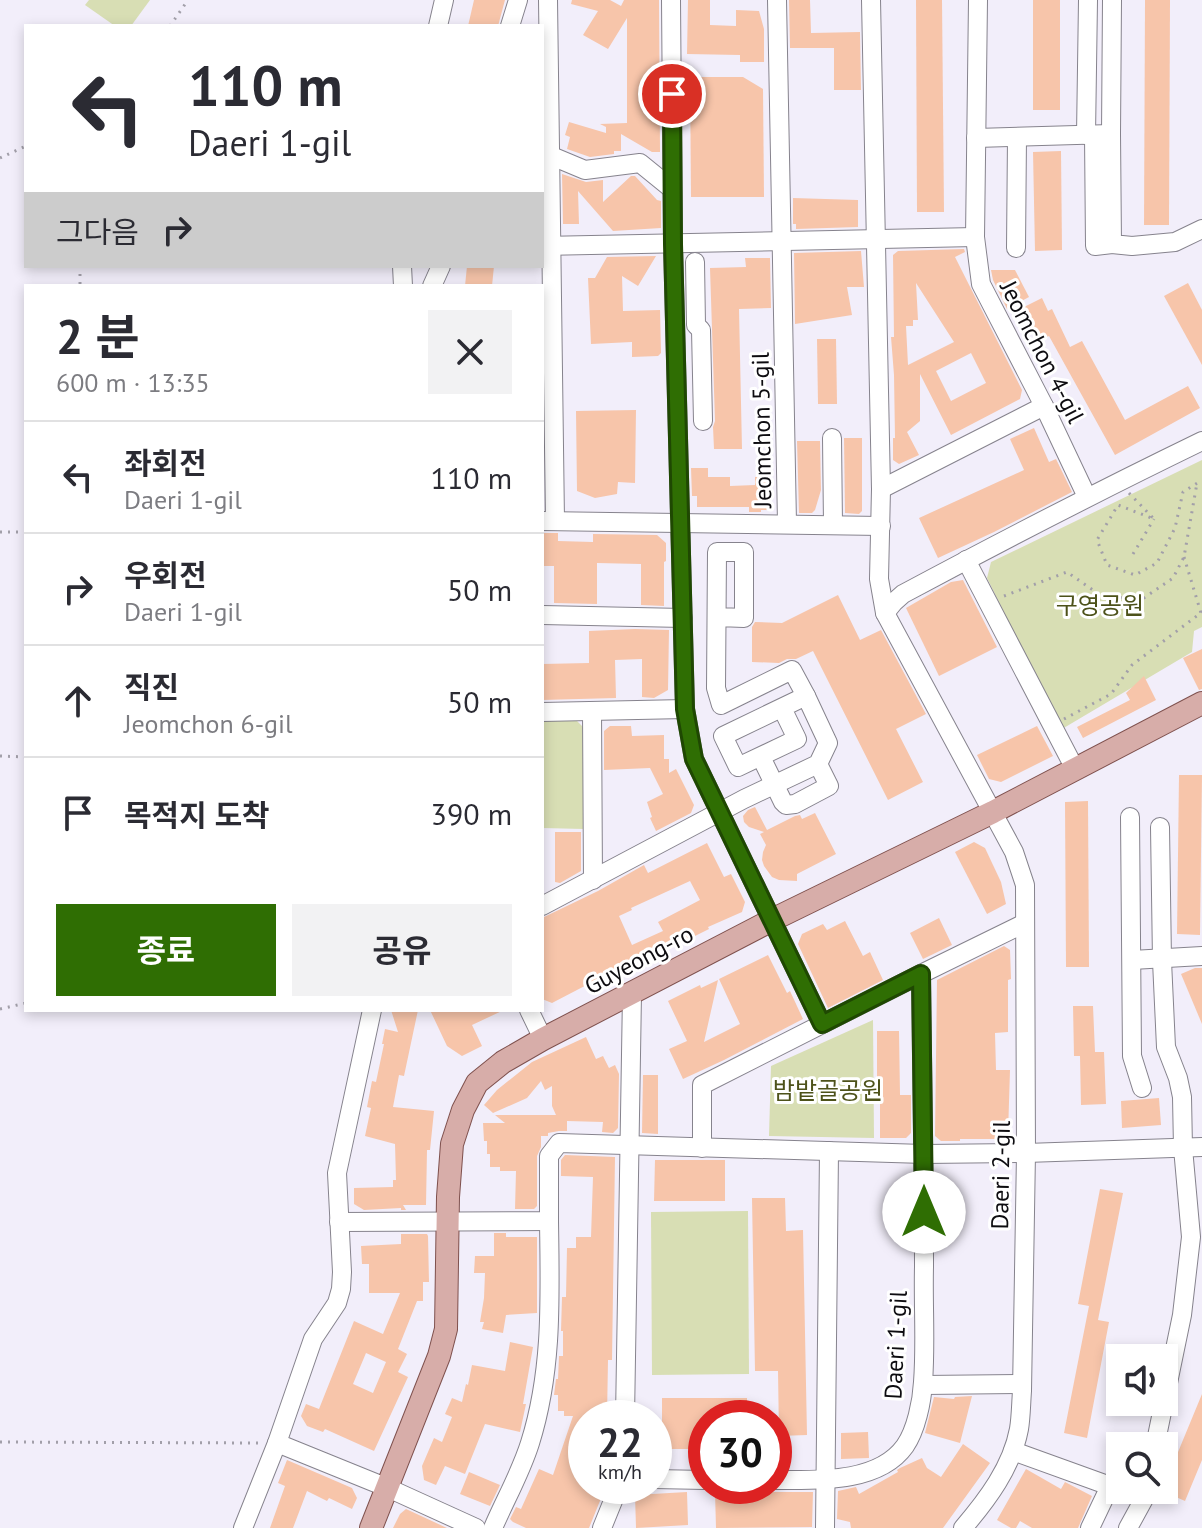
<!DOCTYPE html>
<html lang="ko">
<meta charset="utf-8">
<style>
:root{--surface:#fff;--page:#f2f2f3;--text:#2b2b33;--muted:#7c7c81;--line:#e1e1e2;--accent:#2f6e03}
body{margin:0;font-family:"PT Sans","Noto Sans KR",sans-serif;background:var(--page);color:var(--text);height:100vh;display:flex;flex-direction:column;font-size:30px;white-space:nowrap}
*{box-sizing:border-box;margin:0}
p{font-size:26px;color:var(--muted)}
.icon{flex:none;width:44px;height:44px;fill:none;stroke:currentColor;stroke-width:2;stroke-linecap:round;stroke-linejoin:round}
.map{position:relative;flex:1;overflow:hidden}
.details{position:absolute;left:24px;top:284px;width:520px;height:728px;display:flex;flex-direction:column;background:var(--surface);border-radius:0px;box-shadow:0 4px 12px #0003}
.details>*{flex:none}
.banner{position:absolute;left:24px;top:24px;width:520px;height:244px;border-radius:0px;box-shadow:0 4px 12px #0003;background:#fff;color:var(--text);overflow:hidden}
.fabs{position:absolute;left:1106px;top:1344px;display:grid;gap:16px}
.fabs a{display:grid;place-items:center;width:72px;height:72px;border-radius:0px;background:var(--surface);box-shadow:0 4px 12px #0003;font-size:40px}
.speed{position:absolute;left:568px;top:1400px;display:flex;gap:16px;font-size:40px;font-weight:700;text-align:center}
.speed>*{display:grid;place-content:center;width:104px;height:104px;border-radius:50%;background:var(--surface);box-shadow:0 4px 12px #0003;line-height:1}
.speed small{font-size:20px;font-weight:400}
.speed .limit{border:12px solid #d22;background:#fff;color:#111}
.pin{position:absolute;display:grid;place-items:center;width:68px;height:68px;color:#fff;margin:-34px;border:4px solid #fff;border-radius:50%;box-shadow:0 2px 8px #0007}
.me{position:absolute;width:88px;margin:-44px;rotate:0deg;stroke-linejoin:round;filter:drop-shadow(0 0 6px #0008)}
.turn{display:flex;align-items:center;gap:28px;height:168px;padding:0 32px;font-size:36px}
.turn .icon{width:104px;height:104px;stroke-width:2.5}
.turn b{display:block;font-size:56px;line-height:68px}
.then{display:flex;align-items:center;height:76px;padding:0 32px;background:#0003;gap:16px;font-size:30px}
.round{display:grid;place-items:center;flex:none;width:84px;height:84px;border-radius:0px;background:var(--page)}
.headline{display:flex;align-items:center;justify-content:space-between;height:136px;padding:0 32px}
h1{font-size:48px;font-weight:700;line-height:60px}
.cta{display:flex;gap:16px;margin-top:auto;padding:16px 32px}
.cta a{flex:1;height:92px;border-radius:0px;background:var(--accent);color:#fff;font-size:32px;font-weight:700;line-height:92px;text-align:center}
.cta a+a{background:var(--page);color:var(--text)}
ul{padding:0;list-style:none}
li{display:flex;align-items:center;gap:24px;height:112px;padding:0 32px;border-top:2px solid var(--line)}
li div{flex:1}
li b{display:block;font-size:30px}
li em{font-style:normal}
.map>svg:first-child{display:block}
</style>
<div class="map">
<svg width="1202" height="1528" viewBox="0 0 1202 1528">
<rect width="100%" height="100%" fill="#f2eefa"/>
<!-- green -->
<g fill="#d8deb4">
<path d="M 89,0 L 150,0 L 131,26 L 115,26 L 85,5 Z"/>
<path d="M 1202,460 L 1202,627 L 1194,631 L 1192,652 L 1062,729 L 987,578 L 991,562 Z"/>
<path d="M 542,717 L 575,719 L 584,728 L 584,829 L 542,828 Z"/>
<path d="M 873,1020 L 874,1138 L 769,1136 L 771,1066 Z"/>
<path d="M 748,1211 L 749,1374 L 652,1375 L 651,1212 Z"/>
</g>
<!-- building -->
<g fill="#f7c5aa" fill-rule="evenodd">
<path d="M 474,0 L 505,0 L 498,26 L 468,26 Z"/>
<path d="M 572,0 L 610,0 L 621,6 L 624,0 L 659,0 L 660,152 L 652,152 L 621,134 L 621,151 L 614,151 L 614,154 L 590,157 L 567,149 L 570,137 L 565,135 L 569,122 L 606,133 L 606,127 L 600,124 L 627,123 L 627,18 L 608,49 L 583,35 L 598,11 L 571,4 Z"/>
<path d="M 688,0 L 710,0 L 710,25 L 736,26 L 736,10 L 759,11 L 764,29 L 764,62 L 740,62 L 740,55 L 687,54 Z"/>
<path d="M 789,0 L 810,0 L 811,33 L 860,32 L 861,90 L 834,90 L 834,48 L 790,48 Z"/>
<path d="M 916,0 L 942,0 L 944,212 L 917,212 Z"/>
<rect x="1033" y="0" width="27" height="110"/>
<path d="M 1145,0 L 1170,0 L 1169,225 L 1144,225 Z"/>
<path d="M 690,77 L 743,77 L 763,89 L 764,197 L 691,197 Z"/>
<path d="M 1061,151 L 1062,250 L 1035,251 L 1033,152 Z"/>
<path d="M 562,174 L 586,182 L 603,180 L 603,202 L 631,176 L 635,176 L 657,200 L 661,201 L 661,228 L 613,231 L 578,191 L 579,224 L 563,224 Z"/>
<path d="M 793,198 L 858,200 L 858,227 L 796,229 L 796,224 L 793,224 Z"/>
<path d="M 964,249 L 965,252 L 955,257 L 1022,390 L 1020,399 L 951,435 L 920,374 L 920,421 L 907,432 L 919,455 L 899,464 L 893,460 L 893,438 L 895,438 L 894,375 L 891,337 L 894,337 L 893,255 L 898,251 ZM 916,283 L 954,342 L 908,365 L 906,326 L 913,326 L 913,320 L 918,320 ZM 971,353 L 986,383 L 951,401 L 936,371 Z"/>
<path d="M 861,251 L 864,287 L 847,287 L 852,315 L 795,324 L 794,253 Z"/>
<path d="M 656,256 L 638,286 L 622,276 L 623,311 L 660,310 L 661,353 L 658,356 L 632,357 L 632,342 L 591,344 L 588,278 L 595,278 L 607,257 Z"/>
<path d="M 745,258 L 770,258 L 771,308 L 739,309 L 742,449 L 714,449 L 713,427 L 715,421 L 710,268 L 746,267 Z"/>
<path d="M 467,266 L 494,266 L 492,286 L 465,286 Z"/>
<path d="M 991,270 L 1015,270 L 1029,297 L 1007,309 L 993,280 Z"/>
<path d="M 1188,283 L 1202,310 L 1202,365 L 1164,296 Z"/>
<path d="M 1042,298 L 1048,311 L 1052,309 L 1070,347 L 1082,341 L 1125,420 L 1188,386 L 1200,408 L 1115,455 L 1049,336 L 1041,340 L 1024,307 Z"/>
<path d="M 817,339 L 836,339 L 837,404 L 818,404 Z"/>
<path d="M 636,410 L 635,483 L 618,482 L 617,494 L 595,498 L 577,491 L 576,411 Z"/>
<path d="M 1034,428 L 1049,462 L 1056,459 L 1072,492 L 994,532 L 938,558 L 919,518 L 1024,470 L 1010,439 Z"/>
<path d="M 844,438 L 862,438 L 862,511 L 859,514 L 845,513 Z"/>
<path d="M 797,441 L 820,441 L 821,490 L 815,510 L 812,513 L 799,513 Z"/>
<path d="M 691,468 L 708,468 L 708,477 L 730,477 L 730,486 L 755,485 L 755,477 L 757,477 L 757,474 L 768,473 L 769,510 L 761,510 L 761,512 L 749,512 L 749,507 L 697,507 L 697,496 L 692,496 Z"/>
<path d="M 542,533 L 558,533 L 558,541 L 593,542 L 593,534 L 657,535 L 666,543 L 666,561 L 664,562 L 664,606 L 641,605 L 641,564 L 597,563 L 597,604 L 554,603 L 554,566 L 542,566 Z"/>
<path d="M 963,580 L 997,647 L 939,676 L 906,608 L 951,582 Z"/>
<path d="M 838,595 L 860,640 L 881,630 L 926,714 L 896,729 L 923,782 L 888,800 L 813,651 L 796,659 L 787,659 L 779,663 L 752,662 L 752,627 L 755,622 L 782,623 Z"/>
<path d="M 635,629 L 669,630 L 668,690 L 654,698 L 642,697 L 642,659 L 615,660 L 616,698 L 542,700 L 542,664 L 589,663 L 589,631 Z"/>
<path d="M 1202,649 L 1202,689 L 1199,690 L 1183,658 Z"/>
<path d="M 1144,676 L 1156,700 L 1083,738 L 1077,727 L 1130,700 L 1126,693 Z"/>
<path d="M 610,726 L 631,726 L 632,736 L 664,735 L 664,759 L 669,759 L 669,773 L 676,769 L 694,805 L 691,813 L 656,831 L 650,818 L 652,817 L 647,802 L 663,794 L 650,768 L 604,770 L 604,731 Z"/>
<path d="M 1037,726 L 1053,756 L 1001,782 L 989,779 L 977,755 Z"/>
<path d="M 1179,775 L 1202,775 L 1200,935 L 1177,934 Z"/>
<path d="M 1088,801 L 1089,967 L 1066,967 L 1065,802 Z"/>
<path d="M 755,807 L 767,830 L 795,816 L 800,815 L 802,819 L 815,813 L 836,854 L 797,874 L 797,881 L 779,880 L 772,877 L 764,866 L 762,860 L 763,852 L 766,845 L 760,834 L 764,832 L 749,827 L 744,822 L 743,816 L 748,810 Z"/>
<path d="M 555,832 L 581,832 L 581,871 L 560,883 L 555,882 Z"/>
<path d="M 974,842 L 985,848 L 1001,882 L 1006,904 L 987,914 L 955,852 Z"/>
<path d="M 707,843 L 724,877 L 731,874 L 745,902 L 742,912 L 708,927 L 709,929 L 671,948 L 669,943 L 624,964 L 625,965 L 552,1003 L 542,999 L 542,918 L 598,891 L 644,865 L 648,873 ZM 690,881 L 700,900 L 658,922 L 663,931 L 632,945 L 619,916 L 632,910 L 631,908 Z"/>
<path d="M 939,918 L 952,945 L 923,959 L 910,933 Z"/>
<path d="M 845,921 L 863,956 L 870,952 L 883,980 L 828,1008 L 798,944 L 802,934 L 823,924 L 827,930 Z"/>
<path d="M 1004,946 L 1010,950 L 1011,979 L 1008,980 L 1008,1032 L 995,1033 L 996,1070 L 1010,1070 L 1008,1134 L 1003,1139 L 960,1139 L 960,1141 L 941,1141 L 935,1136 L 937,980 Z"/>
<path d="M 768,955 L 787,993 L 790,991 L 803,1019 L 724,1060 L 683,1079 L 669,1049 L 687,1041 L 668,1001 L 700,985 L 701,988 L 718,980 L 704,1042 L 740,1024 L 719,979 Z"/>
<path d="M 1195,968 L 1202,968 L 1202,1024 L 1181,974 Z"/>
<path d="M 1073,1006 L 1093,1006 L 1095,1052 L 1104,1052 L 1106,1104 L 1081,1105 L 1080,1056 L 1074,1056 Z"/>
<path d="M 391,1010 L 418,1010 L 404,1076 L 399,1075 L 393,1107 L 434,1111 L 430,1150 L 427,1150 L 426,1205 L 403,1205 L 406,1210 L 401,1210 L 401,1208 L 364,1210 L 354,1204 L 354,1188 L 393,1187 L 393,1180 L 396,1180 L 395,1144 L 365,1136 L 371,1108 L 367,1107 L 372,1081 L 376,1082 L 384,1044 L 382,1044 L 385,1029 L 398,1032 Z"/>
<path d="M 430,1010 L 504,1010 L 472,1025 L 482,1046 L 462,1056 L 447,1046 Z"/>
<path d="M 877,1031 L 899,1031 L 900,1095 L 911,1095 L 911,1133 L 906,1138 L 880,1138 L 880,1084 L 877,1084 Z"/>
<path d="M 586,1037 L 596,1059 L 603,1056 L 609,1068 L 615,1065 L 619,1074 L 618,1128 L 613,1133 L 602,1132 L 603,1122 L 567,1121 L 567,1131 L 559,1131 L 548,1133 L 548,1136 L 541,1136 L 541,1147 L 537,1156 L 537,1206 L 534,1209 L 515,1209 L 516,1171 L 500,1171 L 500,1167 L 490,1167 L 490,1154 L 487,1154 L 487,1141 L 484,1141 L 483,1123 L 505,1123 L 495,1115 L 556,1115 L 552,1106 L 552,1086 L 545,1090 L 541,1081 L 527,1098 L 493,1113 L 484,1105 L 497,1090 L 532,1062 Z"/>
<path d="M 643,1075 L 658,1075 L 658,1134 L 642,1133 Z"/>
<path d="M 1159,1098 L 1161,1125 L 1122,1128 L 1121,1101 Z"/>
<path d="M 565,1155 L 615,1157 L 612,1360 L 608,1360 L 607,1417 L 587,1416 L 574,1454 L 586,1460 L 586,1486 L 606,1486 L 589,1528 L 526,1528 L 513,1522 L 510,1519 L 516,1507 L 521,1509 L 539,1469 L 553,1475 L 573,1416 L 564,1416 L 564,1411 L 558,1411 L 558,1395 L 554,1395 L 556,1379 L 558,1379 L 559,1356 L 563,1356 L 563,1331 L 561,1331 L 562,1297 L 566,1297 L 567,1248 L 576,1248 L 576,1237 L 591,1237 L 593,1177 L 561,1176 L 561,1160 Z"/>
<path d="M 655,1160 L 725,1160 L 725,1201 L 654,1201 Z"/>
<path d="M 1100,1189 L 1123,1193 L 1098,1320 L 1109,1322 L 1087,1438 L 1064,1433 L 1089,1306 L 1078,1304 Z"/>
<path d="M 752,1198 L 785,1198 L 786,1231 L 803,1230 L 807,1435 L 779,1436 L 778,1371 L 755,1371 Z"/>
<path d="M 494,1233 L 506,1233 L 506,1237 L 537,1237 L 537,1313 L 506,1315 L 503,1333 L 482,1329 L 484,1322 L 480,1322 L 484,1298 L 485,1273 L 474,1273 L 475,1256 L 494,1256 Z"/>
<path d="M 401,1234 L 427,1234 L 428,1236 L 429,1282 L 423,1282 L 423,1301 L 417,1301 L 398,1349 L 407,1354 L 398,1372 L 408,1377 L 374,1451 L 325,1429 L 323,1432 L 307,1426 L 301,1416 L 306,1404 L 319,1409 L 354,1321 L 383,1334 L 400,1293 L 369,1293 L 369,1264 L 362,1264 L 361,1246 L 401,1244 ZM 366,1353 L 386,1362 L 373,1393 L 353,1384 Z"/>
<path d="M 510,1342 L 533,1347 L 523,1404 L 526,1404 L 520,1432 L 485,1424 L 465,1474 L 445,1466 L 436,1485 L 424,1480 L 422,1466 L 434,1438 L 442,1442 L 452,1417 L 445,1414 L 452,1398 L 462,1402 L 466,1384 L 468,1385 L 472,1365 L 505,1371 Z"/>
<path d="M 1202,1394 L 1202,1460 L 1185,1501 L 1162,1491 L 1164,1490 L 1164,1486 Z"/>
<path d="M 972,1396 L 960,1443 L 925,1433 L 934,1397 L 954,1399 L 955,1397 Z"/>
<path d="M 662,1398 L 747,1398 L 747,1418 L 706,1418 L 706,1449 L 662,1449 Z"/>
<path d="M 868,1432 L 869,1458 L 841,1459 L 841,1433 Z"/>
<path d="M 963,1444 L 990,1463 L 943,1528 L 851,1528 L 850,1522 L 837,1519 L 838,1491 L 856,1487 L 859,1494 L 898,1472 L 897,1470 L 900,1468 L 922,1458 L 927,1468 L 941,1477 Z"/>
<path d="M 287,1460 L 352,1488 L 357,1498 L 352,1509 L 329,1498 L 327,1501 L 307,1491 L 293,1528 L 270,1528 L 285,1486 L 278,1483 Z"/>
<path d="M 1026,1469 L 1061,1489 L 1065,1482 L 1092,1496 L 1078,1528 L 1032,1528 L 1020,1521 L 1016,1528 L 1011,1528 L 997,1520 Z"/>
<path d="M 469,1472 L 500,1485 L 490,1506 L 460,1494 Z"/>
<path d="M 757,1488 L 765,1488 L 774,1492 L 813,1492 L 812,1527 L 716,1528 L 715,1492 L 757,1491 Z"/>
<path d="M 687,1492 L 688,1525 L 636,1528 L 635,1495 Z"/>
<path d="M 406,1509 L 447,1528 L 393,1528 L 400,1514 Z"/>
</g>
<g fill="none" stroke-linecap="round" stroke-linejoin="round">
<!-- minor casing -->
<g stroke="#86838d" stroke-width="20">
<g id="minor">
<path d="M 548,0 L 555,521"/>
<path d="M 671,0 L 673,244 L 685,709 L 694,759 L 822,1024"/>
<path d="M 777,0 L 787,523"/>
<path d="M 871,0 L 881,489 L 879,579 L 885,613 L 1014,852 L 1025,885 L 1026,1153 L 1022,1391 C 1021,1404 1021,1417 1019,1429 C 1012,1467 987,1500 963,1528"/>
<path d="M 978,0 L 975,237 L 981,284 L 1044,406 L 1087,497"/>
<path d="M 438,26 L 444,0"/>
<path d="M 510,26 L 518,0"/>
<path d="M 1111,134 L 1112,0"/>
<path d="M 1086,135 L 1088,0"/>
<path d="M 1094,135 L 1095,246 L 1112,244"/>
<path d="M 976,138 L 1111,134 L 1112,244 L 1132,246 L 1175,242 L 1202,229"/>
<path d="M 542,152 L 585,170 L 640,163 L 672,189"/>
<path d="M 542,246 L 975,237"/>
<path d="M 1016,248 L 1017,137"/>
<path d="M 695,262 L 696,325 L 701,330 L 703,421"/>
<path d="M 402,266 L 403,286"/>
<path d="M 432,286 L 441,266"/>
<path d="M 832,438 L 833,524"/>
<path d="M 881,489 L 1044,406"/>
<path d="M 542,521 L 881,526"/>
<path d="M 966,560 L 1075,769"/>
<path d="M 885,613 L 894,602 L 903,594 C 1002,541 1101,490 1202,441"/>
<path d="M 542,615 L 683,618"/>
<path d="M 718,617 L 744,618 L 744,552 L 717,552 L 716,688 L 721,705 L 792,670 L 806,696"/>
<path d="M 592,711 L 593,880"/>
<path d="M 542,712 L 685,709"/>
<path d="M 761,757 L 783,802 L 786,805 L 795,804 L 829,786 L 818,764"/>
<path d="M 1130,817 L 1132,1056 L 1142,1088"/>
<path d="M 542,906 L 744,799 L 818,764 L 828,743 L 806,696 L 723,736 L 738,767 L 797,739 L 782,708"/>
<path d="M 1132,960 L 1202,956"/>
<path d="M 372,1010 L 337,1173 L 342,1272 L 341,1289 L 337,1303 L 313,1339 L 277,1443 L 388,1488 L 476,1528"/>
<path d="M 529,1010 L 543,1039"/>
<path d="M 702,1148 L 702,1085 L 921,974 L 1025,923"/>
<path d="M 339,1222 L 549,1221 L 549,1156 L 559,1143 L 924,1154 L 1026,1153 L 1202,1147"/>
<path d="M 923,1385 L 1022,1384"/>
<path d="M 625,1418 L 632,994"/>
<path d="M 1155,1446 L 1182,1315 L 1191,1237 L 1183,1148 L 1182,1097 L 1178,1078 L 1166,1047 L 1162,961 L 1160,827"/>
<path d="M 1013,1451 L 1110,1486 L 1090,1528"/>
<path d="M 654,1479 L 706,1480"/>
<path d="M 774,1480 C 815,1480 878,1484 905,1446 C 916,1430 922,1402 923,1382 C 926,1344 923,1305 924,1267 C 924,1169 922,1072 921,974"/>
<path d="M 243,1528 L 277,1443"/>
<path d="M 493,1528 C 505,1500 521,1472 530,1443 C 553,1370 550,1296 549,1221"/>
<path d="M 602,1528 L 619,1486"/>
<path d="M 825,1528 L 829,1151"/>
<path d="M 1128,1528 L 1145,1497 L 1147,1490"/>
</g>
</g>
<!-- major casing -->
<g stroke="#7f514e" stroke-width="24">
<path id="major" d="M 371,1528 L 439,1356 L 446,1329 L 448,1197 L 452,1144 L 463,1110 L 477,1083 L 503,1062 L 543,1039 L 772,920 L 993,812 L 1202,703"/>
</g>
<!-- path -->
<g stroke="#a29fa9" stroke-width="3" stroke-dasharray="2 6" stroke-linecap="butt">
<path d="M 170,26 L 188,0"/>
<path d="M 0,158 L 26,146"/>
<path d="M 80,266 L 80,286"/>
<path d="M 1129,493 L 1154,519 L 1118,505 L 1097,540 L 1107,565 L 1135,575 L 1157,563 L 1175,528 L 1183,492 L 1202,480"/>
<path d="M 0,532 L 26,532"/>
<path d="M 1133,554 L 1154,519"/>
<path d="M 1184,557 L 1201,613"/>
<path d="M 1004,596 L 1067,572 L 1100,595 L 1141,600 L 1173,578 L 1184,557 L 1197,483"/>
<path d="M 1064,719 L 1111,694 L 1132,665 L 1202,612"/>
<path d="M 0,756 L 26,757"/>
<path d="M 0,1009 L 26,1003"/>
<path d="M 0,1442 L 261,1443"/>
</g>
<!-- minor -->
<use href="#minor" stroke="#fff" stroke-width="18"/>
<!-- major -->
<use href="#major" stroke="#d7ada9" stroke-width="22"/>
</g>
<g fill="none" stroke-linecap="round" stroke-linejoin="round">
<!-- route casing -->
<g stroke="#1f4802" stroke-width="20">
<path id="route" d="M 672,94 L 673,244 L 685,709 L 694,759 L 822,1024 L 921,974 L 924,1212"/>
</g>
<!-- route -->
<use href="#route" stroke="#2f6e03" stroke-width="14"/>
</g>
<g text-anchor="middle" stroke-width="6" stroke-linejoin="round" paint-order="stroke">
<!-- street labels -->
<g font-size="24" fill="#0d0c10" stroke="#fff">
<text transform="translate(1042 352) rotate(63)" y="8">Jeomchon 4-gil</text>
<text transform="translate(762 430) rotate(-91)" y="8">Jeomchon 5-gil</text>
<text transform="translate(639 960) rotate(-28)" y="8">Guyeong-ro</text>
<text transform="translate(1001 1175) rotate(-89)" y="8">Daeri 2-gil</text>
<text transform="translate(896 1345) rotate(-87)" y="8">Daeri 1-gil</text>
</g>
<!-- park labels -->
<g font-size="24" fill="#4d521a" stroke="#fff">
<text x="1100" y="614">구영공원</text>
<text x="828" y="1099">밤밭골공원</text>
</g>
</g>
</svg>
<div class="fabs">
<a><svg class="icon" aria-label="sound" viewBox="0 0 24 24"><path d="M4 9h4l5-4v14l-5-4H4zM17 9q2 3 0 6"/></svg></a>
<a><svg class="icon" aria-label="search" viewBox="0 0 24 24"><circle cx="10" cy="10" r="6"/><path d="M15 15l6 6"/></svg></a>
</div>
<div class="speed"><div>22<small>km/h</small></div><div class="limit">30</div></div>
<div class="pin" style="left:672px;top:94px;background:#d93025"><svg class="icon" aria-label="arrive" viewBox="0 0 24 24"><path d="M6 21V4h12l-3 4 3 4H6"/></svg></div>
<svg class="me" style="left:924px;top:1212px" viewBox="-20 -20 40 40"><circle r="19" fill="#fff"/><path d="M0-13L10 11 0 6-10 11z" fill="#2f6e03"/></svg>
<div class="banner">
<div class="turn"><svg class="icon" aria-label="left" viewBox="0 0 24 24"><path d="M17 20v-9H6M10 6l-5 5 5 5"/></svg><div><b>110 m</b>Daeri 1-gil</div></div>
<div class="then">그다음<svg class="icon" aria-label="right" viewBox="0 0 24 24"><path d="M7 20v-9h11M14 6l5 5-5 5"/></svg></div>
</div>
<section class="details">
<div class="headline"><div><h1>2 분</h1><p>600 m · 13:35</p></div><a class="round"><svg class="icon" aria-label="close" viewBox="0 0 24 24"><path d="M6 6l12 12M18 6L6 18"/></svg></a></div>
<ul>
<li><svg class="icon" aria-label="left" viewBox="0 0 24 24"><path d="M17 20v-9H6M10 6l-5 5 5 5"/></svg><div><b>좌회전</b><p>Daeri 1-gil</p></div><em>110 m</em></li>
<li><svg class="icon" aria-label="right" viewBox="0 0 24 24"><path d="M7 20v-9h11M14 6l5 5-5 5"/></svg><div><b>우회전</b><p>Daeri 1-gil</p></div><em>50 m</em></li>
<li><svg class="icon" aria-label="ahead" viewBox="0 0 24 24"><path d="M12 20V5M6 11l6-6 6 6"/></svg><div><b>직진</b><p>Jeomchon 6-gil</p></div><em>50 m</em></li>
<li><svg class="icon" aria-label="arrive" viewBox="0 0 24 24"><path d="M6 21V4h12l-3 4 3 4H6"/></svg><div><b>목적지 도착</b></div><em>390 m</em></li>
</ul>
<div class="cta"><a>종료</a><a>공유</a></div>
</section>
</div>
